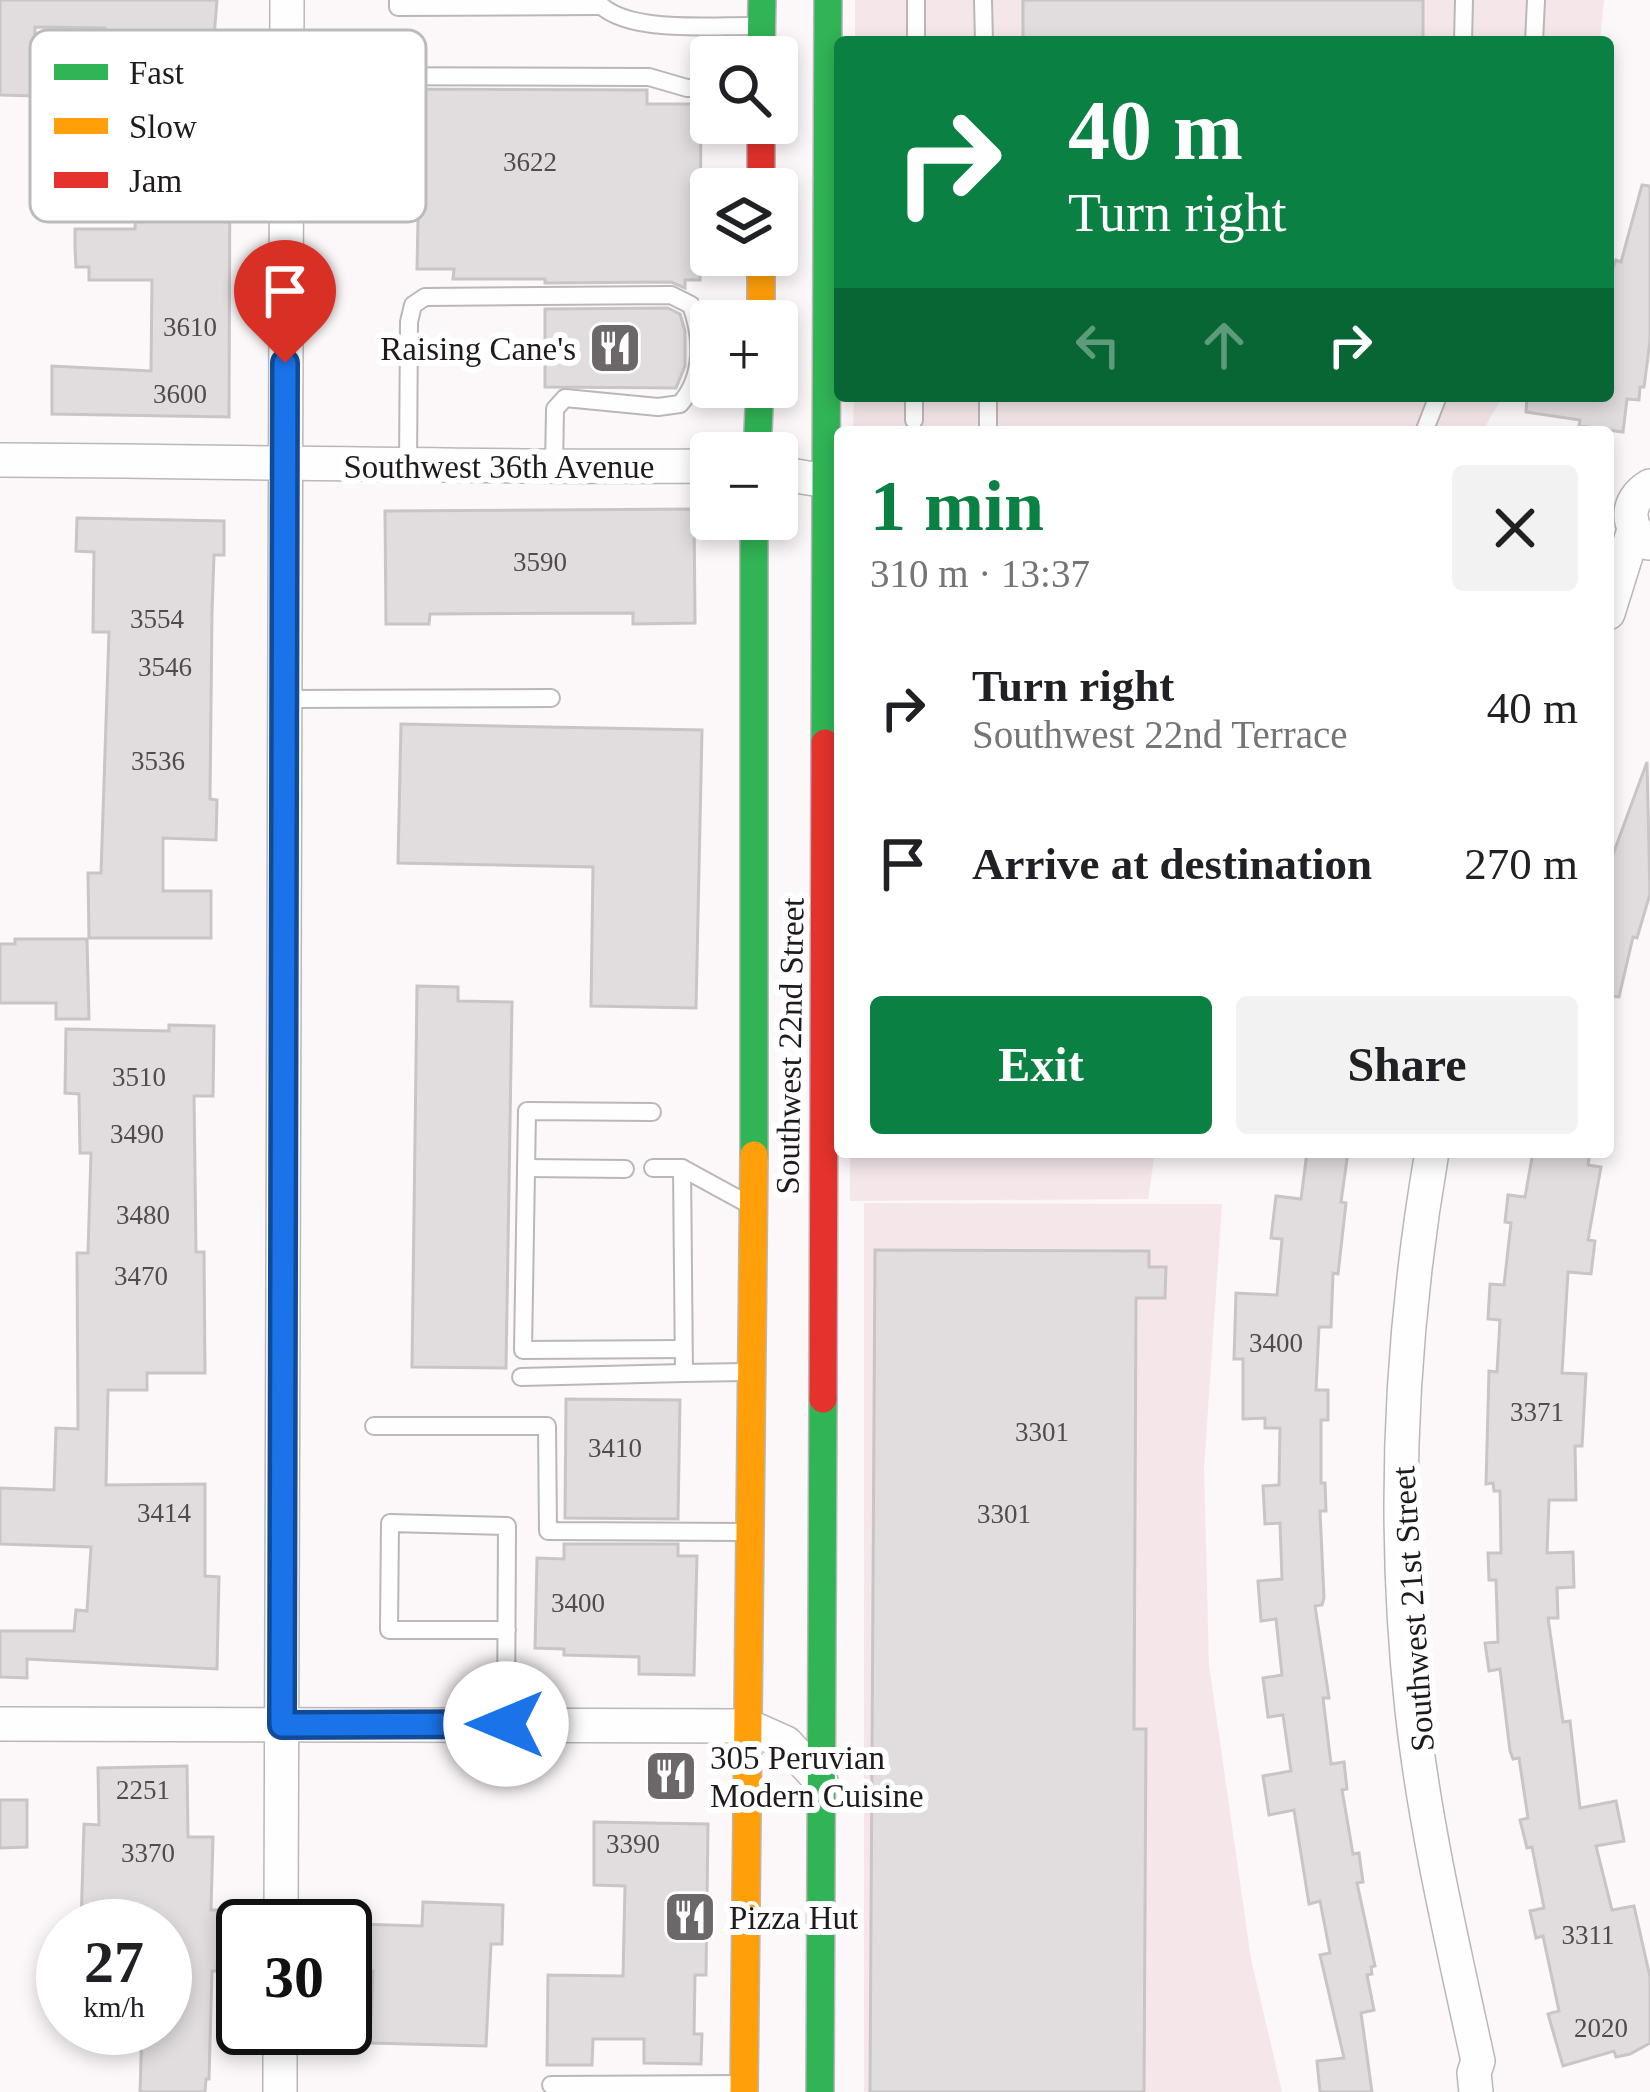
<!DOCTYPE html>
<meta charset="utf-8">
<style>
:root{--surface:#fff;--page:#f2f2f2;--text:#202124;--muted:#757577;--accent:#0b8043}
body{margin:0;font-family:"Times New Roman",serif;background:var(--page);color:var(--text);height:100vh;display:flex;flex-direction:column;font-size:45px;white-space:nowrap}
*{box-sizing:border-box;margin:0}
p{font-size:39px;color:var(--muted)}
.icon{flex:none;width:66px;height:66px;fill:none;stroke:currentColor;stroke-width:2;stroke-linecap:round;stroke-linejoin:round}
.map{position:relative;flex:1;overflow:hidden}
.drawer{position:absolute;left:834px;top:426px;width:780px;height:732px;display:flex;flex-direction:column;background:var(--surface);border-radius:12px;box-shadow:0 6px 18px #0003}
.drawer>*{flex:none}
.top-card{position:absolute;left:834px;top:36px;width:780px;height:366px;border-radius:12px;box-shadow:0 6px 18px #0003;background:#0b8043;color:#fff;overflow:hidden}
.buttons{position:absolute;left:690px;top:36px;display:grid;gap:24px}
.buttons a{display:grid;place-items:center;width:108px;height:108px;border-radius:12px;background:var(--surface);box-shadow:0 6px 18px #0003;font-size:60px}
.speed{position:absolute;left:36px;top:1899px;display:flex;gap:24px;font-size:60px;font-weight:700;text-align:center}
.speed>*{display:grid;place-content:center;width:156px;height:156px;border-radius:50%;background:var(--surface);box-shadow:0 6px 18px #0003;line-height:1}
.speed small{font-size:30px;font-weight:400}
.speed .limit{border:6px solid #111;border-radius:18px;background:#fff;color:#111}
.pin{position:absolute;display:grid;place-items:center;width:102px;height:102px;color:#fff;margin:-123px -51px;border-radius:50% 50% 50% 0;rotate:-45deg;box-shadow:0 0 12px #0007}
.pin .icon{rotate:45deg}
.me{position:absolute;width:132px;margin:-66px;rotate:270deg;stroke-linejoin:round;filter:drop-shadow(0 0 9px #0008)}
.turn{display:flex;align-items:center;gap:42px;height:252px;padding:0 36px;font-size:54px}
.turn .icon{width:156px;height:156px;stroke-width:2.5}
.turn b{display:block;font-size:84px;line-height:102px}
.lanes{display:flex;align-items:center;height:114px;padding:0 36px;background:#0003;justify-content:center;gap:60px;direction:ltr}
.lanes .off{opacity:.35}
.round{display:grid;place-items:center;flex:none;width:126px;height:126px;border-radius:12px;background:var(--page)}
.head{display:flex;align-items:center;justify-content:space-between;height:204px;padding:0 36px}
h1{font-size:72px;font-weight:700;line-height:90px;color:var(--accent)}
.primary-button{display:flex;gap:24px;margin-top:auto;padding:24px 36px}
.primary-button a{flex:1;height:138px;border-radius:12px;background:var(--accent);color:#fff;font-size:48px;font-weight:700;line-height:138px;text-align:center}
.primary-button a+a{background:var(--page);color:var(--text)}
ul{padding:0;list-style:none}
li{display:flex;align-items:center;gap:36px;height:156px;padding:0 36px}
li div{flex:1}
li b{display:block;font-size:45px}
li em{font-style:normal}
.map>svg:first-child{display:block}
</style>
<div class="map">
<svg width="1650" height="2092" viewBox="0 0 1650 2092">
<rect width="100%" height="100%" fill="#fcf7f8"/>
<!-- built -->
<g fill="#f5e7e9">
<path d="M 855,0 L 1604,0 L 1600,42 L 855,42 Z"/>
<path d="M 854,396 L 1503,396 L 1482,432 L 853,432 Z"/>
<path d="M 850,1152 L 1155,1152 L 1148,1199 L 850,1201 Z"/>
<path d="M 864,1203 L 1222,1204 L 1204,1468 L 1209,1665 L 1251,1959 L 1282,2092 L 864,2092 Z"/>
</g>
<!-- building -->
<g fill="#e1ddde" stroke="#c9c4c5" stroke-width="3">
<path d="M 0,0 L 217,0 L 211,74 L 224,75 L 221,146 L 230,146 L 229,417 L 52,414 L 52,366 L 151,371 L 152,280 L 89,280 L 89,267 L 76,267 L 75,248 L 75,229 L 135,229 L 137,162 L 144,162 L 149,46 L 105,46 L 105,28 L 35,27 L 34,96 L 0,95 Z"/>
<rect x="1023" y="0" width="400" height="42"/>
<path d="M 361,89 L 647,90 L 647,104 L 701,104 L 700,280 L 685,280 L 685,288 L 671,282 L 545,283 L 545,279 L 453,279 L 454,269 L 417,269 L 418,220 L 359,220 Z"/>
<path d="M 1642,185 L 1650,186 L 1650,341 L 1644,387 L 1640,387 L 1639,400 L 1627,399 L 1623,432 L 1579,426 L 1580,420 L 1526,412 L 1527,396 L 1608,396 L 1608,281 L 1616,260 L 1621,262 Z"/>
<path d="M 668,308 L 680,314 L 685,331 L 685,366 L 676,388 L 545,387 L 545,309 Z"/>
<path d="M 694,509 L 695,623 L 633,624 L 633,613 L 430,614 L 429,624 L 386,624 L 385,511 Z"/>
<path d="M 77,518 L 224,521 L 224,555 L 214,555 L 212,612 L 210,799 L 217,800 L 216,840 L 163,838 L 163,891 L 211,891 L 211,938 L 89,938 L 88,873 L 101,873 L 109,632 L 93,632 L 94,552 L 76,551 Z"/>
<path d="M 401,724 L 702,730 L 696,1008 L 591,1006 L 593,867 L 398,863 Z"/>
<path d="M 1647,762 L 1650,894 L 1637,938 L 1633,937 L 1619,997 L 1608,996 L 1608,868 Z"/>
<path d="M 15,939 L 87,939 L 89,1019 L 56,1019 L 56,1003 L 0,1003 L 0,944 L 15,944 Z"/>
<path d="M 417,986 L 458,987 L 458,1001 L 512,1002 L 506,1368 L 412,1367 Z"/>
<path d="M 169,1025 L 214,1026 L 213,1096 L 194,1096 L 196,1252 L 204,1252 L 205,1373 L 147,1373 L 147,1390 L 108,1390 L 106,1485 L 205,1484 L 205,1576 L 219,1577 L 217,1669 L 27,1659 L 27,1678 L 0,1677 L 0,1631 L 74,1631 L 76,1610 L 87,1611 L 91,1547 L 0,1544 L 0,1488 L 54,1490 L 56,1428 L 78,1429 L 77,1253 L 88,1253 L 91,1153 L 80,1153 L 79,1094 L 65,1093 L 66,1029 L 169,1031 Z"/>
<path d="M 1307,1152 L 1348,1152 L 1341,1202 L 1346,1203 L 1338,1274 L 1333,1273 L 1331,1327 L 1319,1327 L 1316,1390 L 1328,1390 L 1328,1420 L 1321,1420 L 1321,1483 L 1325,1483 L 1326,1511 L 1320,1511 L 1324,1598 L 1322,1605 L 1315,1606 L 1329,1698 L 1323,1698 L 1331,1764 L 1344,1762 L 1347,1789 L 1342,1790 L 1353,1854 L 1359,1853 L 1363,1882 L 1357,1883 L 1375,1966 L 1371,1967 L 1372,1974 L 1367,1975 L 1374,2010 L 1361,2013 L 1372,2092 L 1320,2092 L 1317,2061 L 1344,2058 L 1320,1955 L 1330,1953 L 1320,1901 L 1309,1904 L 1294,1810 L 1269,1815 L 1263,1776 L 1291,1771 L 1283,1715 L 1268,1717 L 1263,1678 L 1282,1675 L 1276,1619 L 1261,1621 L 1258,1581 L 1282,1579 L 1280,1523 L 1265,1524 L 1263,1486 L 1279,1485 L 1280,1428 L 1265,1428 L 1265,1418 L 1243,1419 L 1243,1359 L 1234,1359 L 1236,1293 L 1277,1295 L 1282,1239 L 1271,1238 L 1276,1196 L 1301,1199 Z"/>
<path d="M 1533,1152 L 1590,1152 L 1588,1165 L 1601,1167 L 1588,1240 L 1595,1241 L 1591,1274 L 1568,1272 L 1562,1373 L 1586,1374 L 1582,1446 L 1575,1446 L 1576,1500 L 1549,1500 L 1547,1553 L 1573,1552 L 1574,1587 L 1557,1588 L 1558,1618 L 1548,1618 L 1563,1722 L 1570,1721 L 1580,1808 L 1616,1801 L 1624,1841 L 1596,1846 L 1612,1910 L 1634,1906 L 1650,1977 L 1650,2043 L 1630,2054 L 1616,2057 L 1614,2051 L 1563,2066 L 1548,2014 L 1559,2011 L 1543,1936 L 1536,1938 L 1530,1911 L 1544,1908 L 1532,1847 L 1527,1848 L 1520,1820 L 1528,1818 L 1519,1758 L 1513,1759 L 1510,1751 L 1500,1669 L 1489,1671 L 1485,1643 L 1498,1642 L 1496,1580 L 1489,1580 L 1488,1553 L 1501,1553 L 1500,1491 L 1494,1491 L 1493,1483 L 1486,1484 L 1489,1371 L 1497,1372 L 1500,1320 L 1488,1319 L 1490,1284 L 1504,1285 L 1511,1223 L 1505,1222 L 1508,1195 L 1525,1197 Z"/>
<path d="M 875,1250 L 1149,1251 L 1149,1267 L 1166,1267 L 1165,1298 L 1136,1298 L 1134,1729 L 1146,1729 L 1144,2092 L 870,2092 Z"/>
<path d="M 566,1399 L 680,1400 L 678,1519 L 565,1518 Z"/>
<path d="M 564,1544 L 678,1544 L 678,1556 L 697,1556 L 694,1675 L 639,1674 L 639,1657 L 564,1655 L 564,1649 L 535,1648 L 537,1558 L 564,1559 Z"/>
<path d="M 187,1766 L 188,1837 L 213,1837 L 211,1910 L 224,1910 L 224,1950 L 218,1949 L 217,1971 L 212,1971 L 209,2079 L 206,2079 L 205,2092 L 140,2092 L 142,2028 L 165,2028 L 165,1999 L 176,2000 L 176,1944 L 165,1944 L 165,1926 L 81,1926 L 84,1824 L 99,1825 L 98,1768 Z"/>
<path d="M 0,1800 L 27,1800 L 27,1847 L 0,1848 Z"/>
<path d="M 594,1822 L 708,1824 L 706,1975 L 695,1975 L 694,2034 L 702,2034 L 701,2064 L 644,2063 L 644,2039 L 593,2039 L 592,2065 L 547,2065 L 548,1975 L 623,1976 L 625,1886 L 594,1885 Z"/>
<path d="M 423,1902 L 503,1905 L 502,1944 L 491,1944 L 486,2046 L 370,2043 L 373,1971 L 355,1971 L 357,1924 L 422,1926 Z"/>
</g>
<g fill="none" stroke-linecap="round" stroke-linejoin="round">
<!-- lane casing -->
<g stroke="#bbb7b8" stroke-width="20">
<g id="lane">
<path d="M 398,0 L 398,7 L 599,6"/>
<path d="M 596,0 C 622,35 713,25 755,26"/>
<path d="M 983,0 L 984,42"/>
<path d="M 916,42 L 916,0"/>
<path d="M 1463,42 L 1464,0"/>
<path d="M 1534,42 L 1536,0"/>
<path d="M 286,76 L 649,77 L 687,88 L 711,88"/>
<path d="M 914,420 L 914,396"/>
<path d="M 988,432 L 988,396"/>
<path d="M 1424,432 L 1438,396"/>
<path d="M 408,468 L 409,322 L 413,305 L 425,297 L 671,295 L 691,305 C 703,338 704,377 680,404 L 658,407 L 565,398 L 555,409 L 554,467"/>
<path d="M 285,699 L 551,698"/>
<path d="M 652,1112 L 527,1111 L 523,1350 L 683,1349"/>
<path d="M 526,1168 L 625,1169"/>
<path d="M 653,1168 L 682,1168 L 748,1204"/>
<path d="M 682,1168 L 684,1373 L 746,1372"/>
<path d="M 521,1377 L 684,1373"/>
<path d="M 374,1426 L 547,1426 L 548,1531 L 745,1532"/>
<path d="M 506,1724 L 507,1526 L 390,1523 L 389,1630 L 507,1630"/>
<path d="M 551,2085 L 743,2084"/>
</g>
</g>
<!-- street casing -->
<g stroke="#bbb7b8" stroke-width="36">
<g id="street">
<path d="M 0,460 C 237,461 474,468 711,466"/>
<path d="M 777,473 L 827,481 L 840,488"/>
<path d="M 1648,543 C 1625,527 1625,501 1650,486"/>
<path d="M 1608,613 L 1634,530"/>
<path d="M 1432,1152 C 1400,1336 1392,1524 1412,1710 C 1425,1828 1453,1946 1478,2061 L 1474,2073 L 1476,2092"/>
<path d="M 0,1724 L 748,1726 L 786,1743 L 821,1781"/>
<path d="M 281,1926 L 287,0"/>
<path d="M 280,2092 L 280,2028"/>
</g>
</g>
<!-- fast casing -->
<g stroke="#bbb7b8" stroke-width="30">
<g id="fast">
<path d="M 761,57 L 762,0"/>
<path d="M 757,453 L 760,387"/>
<path d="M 754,519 L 754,1155"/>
<path d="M 825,743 L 828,0"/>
<path d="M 820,2092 L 823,1399"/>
</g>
</g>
<!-- slow casing -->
<g stroke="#bbb7b8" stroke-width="30">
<g id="slow">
<path d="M 761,255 L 761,321"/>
<path d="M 744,2092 L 754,1155"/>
</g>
</g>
<!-- jam casing -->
<g stroke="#bbb7b8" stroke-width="30">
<g id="jam">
<path d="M 761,123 L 761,189"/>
<path d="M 823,1399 L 825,743"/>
</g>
</g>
<!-- lane -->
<use href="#lane" stroke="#fffefe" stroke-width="16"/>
<!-- street -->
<use href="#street" stroke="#fffefe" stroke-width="33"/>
<!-- fast -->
<use href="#fast" stroke="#30b455" stroke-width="27"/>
<!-- slow -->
<use href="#slow" stroke="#ff9f0a" stroke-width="27"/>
<!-- jam -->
<use href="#jam" stroke="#e5322d" stroke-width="27"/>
</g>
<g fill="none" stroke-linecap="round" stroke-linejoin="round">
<!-- route casing -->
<g stroke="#114b97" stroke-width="30">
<path id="route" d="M 285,363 L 282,1725 L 506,1724"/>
</g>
<!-- route -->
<use href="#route" stroke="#1a73e8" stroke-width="21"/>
</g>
<!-- icons -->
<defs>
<g id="restaurant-square" transform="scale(2.7)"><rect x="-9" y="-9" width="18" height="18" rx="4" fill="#6c6869" stroke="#fff"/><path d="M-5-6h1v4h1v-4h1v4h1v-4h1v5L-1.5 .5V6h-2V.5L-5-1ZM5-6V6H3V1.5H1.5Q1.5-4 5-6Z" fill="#fff"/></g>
</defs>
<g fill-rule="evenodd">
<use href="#restaurant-square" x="615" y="348"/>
<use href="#restaurant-square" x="671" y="1776"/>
<use href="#restaurant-square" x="690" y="1917"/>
</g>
<g text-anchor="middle" stroke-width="12" stroke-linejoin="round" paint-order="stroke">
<!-- number labels -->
<g font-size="27" fill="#504c4c">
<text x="530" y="171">3622</text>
<text x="190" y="336">3610</text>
<text x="180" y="403">3600</text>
<text x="540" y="571">3590</text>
<text x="157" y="628">3554</text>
<text x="165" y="676">3546</text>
<text x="158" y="770">3536</text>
<text x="139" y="1086">3510</text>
<text x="137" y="1143">3490</text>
<text x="143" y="1224">3480</text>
<text x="141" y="1285">3470</text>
<text x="1276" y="1352">3400</text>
<text x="1537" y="1421">3371</text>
<text x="1042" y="1441">3301</text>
<text x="615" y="1457">3410</text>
<text x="164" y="1522">3414</text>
<text x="1004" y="1523">3301</text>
<text x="578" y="1612">3400</text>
<text x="143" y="1799">2251</text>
<text x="633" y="1853">3390</text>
<text x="148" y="1862">3370</text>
<text x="1588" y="1944">3311</text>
<text x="1601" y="2037">2020</text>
</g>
<!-- poi labels -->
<g font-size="33" fill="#1f1b1c" stroke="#fff" text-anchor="start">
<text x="576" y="360" text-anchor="end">Raising Cane's</text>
<text x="710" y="1769">305 Peruvian<tspan x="710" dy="38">Modern Cuisine</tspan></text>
<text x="729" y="1929">Pizza Hut</text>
</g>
<!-- street labels -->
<g font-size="33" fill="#1f1b1c" stroke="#fff">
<text x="499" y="478">Southwest 36th Avenue</text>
<text transform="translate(789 1046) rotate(-89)" y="12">Southwest 22nd Street</text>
<text transform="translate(1412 1609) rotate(-94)" y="12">Southwest 21st Street</text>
</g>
</g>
<!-- legend -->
<rect x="30" y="30" width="396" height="192" rx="18" fill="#fff" stroke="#bcbbbb" stroke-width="3"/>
<rect x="54" y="64" width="54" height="16" fill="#30b455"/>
<rect x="54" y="118" width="54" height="16" fill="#ff9f0a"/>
<rect x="54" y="172" width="54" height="16" fill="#e5322d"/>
<g font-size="33" fill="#1f1b1c">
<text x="129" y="84">Fast</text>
<text x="129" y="138">Slow</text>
<text x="129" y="192">Jam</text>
</g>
</svg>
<div class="buttons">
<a><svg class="icon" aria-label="search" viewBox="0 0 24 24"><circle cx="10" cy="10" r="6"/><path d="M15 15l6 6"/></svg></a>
<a><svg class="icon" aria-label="layers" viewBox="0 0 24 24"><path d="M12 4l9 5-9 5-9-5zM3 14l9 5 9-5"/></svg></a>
<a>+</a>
<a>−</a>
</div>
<div class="speed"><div>27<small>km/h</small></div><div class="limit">30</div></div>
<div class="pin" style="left:285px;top:363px;background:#d93025"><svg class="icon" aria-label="arrive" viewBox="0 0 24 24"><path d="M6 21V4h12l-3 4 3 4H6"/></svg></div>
<svg class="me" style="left:506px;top:1724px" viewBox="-20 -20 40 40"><circle r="19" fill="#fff"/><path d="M0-13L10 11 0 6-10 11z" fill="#1a73e8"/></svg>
<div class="top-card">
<div class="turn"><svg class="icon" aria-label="right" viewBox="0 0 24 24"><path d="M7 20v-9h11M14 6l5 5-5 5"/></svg><div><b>40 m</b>Turn right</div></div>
<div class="lanes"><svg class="icon off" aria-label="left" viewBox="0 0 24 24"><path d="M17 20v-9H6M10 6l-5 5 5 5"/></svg><svg class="icon off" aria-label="ahead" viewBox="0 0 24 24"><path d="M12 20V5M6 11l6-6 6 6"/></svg><svg class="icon" aria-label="right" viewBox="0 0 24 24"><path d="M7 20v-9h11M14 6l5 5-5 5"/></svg></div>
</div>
<section class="drawer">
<div class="head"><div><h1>1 min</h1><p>310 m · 13:37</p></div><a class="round"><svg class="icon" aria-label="close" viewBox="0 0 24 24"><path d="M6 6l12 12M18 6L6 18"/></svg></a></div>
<ul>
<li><svg class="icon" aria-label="right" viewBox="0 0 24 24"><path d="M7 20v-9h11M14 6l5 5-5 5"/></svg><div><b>Turn right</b><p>Southwest 22nd Terrace</p></div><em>40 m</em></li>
<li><svg class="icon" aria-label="arrive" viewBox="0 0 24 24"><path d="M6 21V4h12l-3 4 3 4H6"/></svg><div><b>Arrive at destination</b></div><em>270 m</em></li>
</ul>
<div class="primary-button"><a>Exit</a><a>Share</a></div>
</section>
</div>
